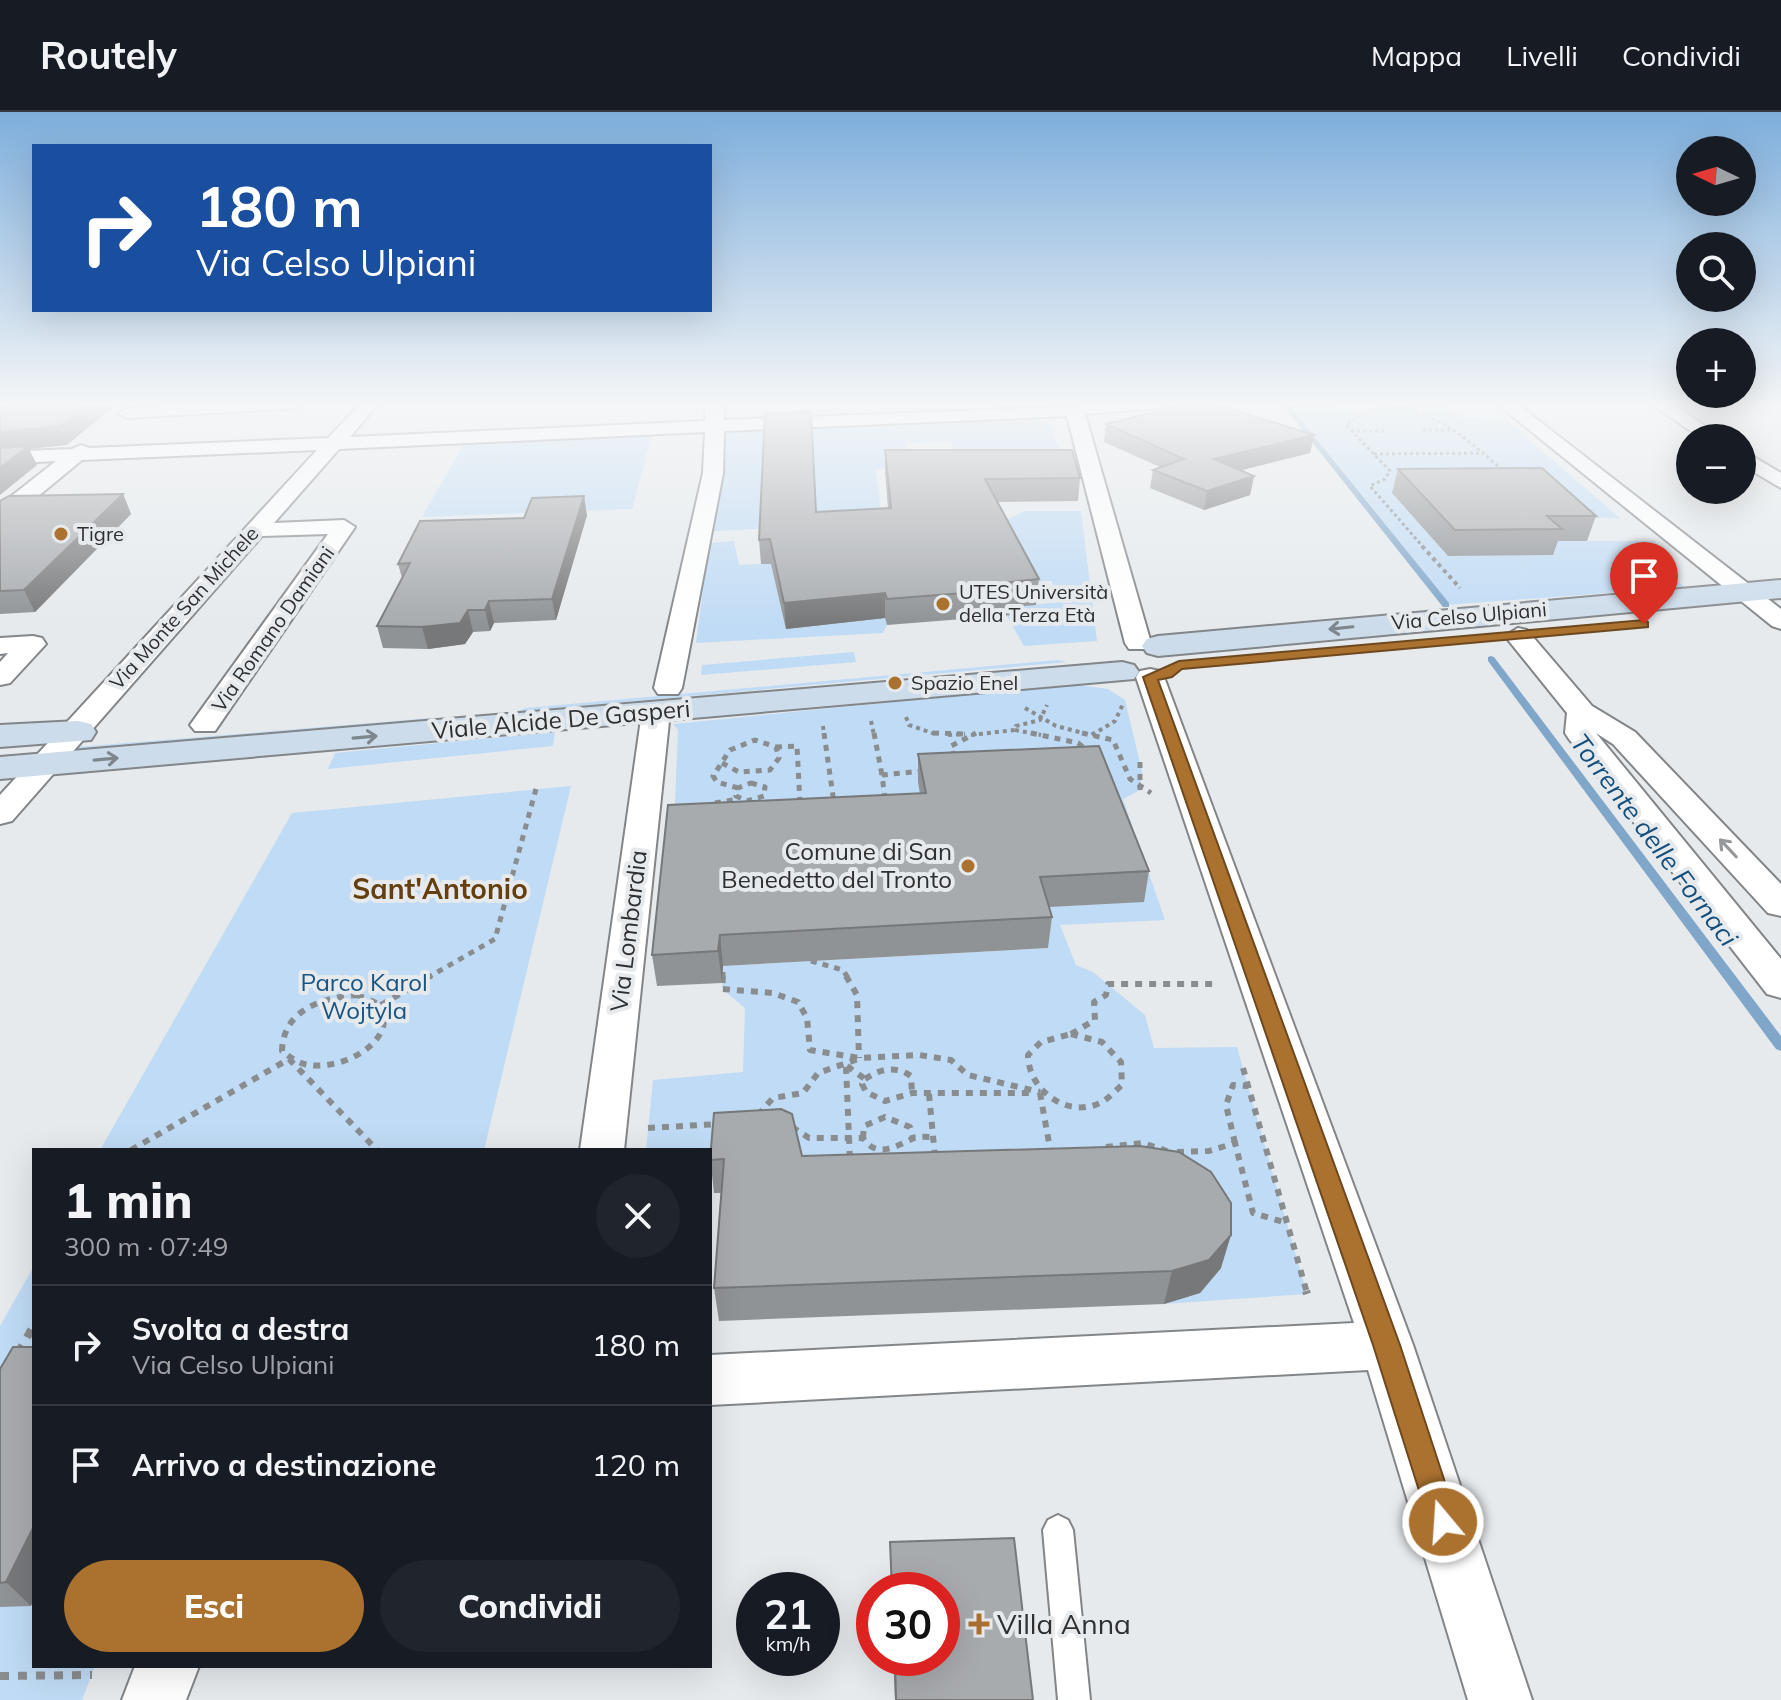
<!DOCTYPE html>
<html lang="it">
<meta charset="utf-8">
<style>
:root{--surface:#171b24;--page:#20242c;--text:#f1f3f6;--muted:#9ea1a6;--line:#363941;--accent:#aa712f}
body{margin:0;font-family:Mulish,sans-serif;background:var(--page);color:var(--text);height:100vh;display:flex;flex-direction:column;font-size:30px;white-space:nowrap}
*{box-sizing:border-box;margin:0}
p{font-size:26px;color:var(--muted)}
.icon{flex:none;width:44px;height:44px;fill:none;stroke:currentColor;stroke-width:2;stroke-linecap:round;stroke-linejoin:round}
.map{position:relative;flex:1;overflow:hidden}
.side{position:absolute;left:32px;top:1036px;width:680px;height:520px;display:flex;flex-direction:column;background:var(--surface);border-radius:0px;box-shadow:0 8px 32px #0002}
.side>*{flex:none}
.guide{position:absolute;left:32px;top:32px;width:680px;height:168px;border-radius:0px;box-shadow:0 8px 32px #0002;background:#1a4fa0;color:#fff;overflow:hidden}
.needle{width:52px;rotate:275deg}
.controls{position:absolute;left:1676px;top:24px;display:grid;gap:16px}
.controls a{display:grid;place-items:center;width:80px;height:80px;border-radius:50%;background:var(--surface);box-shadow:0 8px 32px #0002;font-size:40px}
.speed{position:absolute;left:736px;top:1460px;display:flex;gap:16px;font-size:40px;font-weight:700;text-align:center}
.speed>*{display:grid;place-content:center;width:104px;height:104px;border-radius:50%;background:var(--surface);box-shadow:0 8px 32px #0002;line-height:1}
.speed small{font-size:20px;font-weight:400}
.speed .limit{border:12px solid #d22;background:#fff;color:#111}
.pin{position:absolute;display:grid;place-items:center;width:68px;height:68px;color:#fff;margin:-82px -34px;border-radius:50% 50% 50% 0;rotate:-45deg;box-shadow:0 0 8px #0007}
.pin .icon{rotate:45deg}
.me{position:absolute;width:88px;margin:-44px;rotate:342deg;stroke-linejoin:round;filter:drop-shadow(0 0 6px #0008)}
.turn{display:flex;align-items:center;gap:28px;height:168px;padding:0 32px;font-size:36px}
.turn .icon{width:104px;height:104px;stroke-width:2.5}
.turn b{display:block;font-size:56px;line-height:68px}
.round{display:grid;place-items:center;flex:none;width:84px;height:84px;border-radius:42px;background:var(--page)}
.overview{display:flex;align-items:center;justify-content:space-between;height:136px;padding:0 32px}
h1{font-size:48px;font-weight:800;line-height:60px}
.primary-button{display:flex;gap:16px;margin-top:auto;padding:16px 32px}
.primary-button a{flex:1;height:92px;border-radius:48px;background:var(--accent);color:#fff;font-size:32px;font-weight:800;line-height:92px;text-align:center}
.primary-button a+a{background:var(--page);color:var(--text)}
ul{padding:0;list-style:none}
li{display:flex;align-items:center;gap:24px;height:120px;padding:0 32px;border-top:2px solid var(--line)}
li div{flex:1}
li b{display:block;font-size:30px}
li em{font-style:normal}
header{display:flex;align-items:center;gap:48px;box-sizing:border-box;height:112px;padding:0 40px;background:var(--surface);border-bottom:2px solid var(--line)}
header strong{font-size:38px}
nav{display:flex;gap:44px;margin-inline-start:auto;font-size:28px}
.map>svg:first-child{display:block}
</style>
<header>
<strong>Routely</strong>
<nav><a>Mappa</a><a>Livelli</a><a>Condividi</a></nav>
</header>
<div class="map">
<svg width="1781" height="1588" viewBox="0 0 1781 1588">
<rect width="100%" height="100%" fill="#e6eaed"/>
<!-- green -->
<g fill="#c0dbf5">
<path d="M 1284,291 L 1326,291 L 1337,297 L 1445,293 L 1464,306 L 1505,307 L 1620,406 L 1561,406 L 1393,382 L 1447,443 L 1552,443 L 1542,429 L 1655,429 L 1677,469 L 1685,475 L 1446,493 Z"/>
<path d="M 1030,304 L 1050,311 L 1063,348 L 957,351 L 951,329 L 906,331 L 908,356 L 876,357 L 882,410 L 700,420 L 722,317 Z"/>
<path d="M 652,324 L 632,397 L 422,405 L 464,332 Z"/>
<path d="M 1024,399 L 1081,399 L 1097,529 L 1024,534 L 1007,504 L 1011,495 L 1061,490 L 1051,469 L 1025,471 L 996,413 Z"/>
<path d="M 734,429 L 739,453 L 827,449 L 786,517 L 859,509 L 877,480 L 887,513 L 883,521 L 696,531 L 709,431 Z"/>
<path d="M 854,540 L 856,550 L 701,563 L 702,553 Z"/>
<path d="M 1058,548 L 1067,550 L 514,600 L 526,596 Z"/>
<path d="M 1072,572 L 1108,577 L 1125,588 L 1142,659 L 1140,678 L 1123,687 L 1165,808 L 1060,813 L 1076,853 L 1093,860 L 1145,903 L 1154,936 L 1237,935 L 1307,1182 L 1164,1192 L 1200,1181 L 710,1042 L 710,1038 L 646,1038 L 653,968 L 743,960 L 745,896 L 722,877 L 723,854 L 1048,836 L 925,711 L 674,715 L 678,618 L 673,612 Z"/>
<path d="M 432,606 L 423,612 L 66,640 L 77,635 Z"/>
<path d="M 555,620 L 553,634 L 328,657 L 335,641 Z"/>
<path d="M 571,674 L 484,1038 L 100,1038 L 292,701 Z"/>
<path d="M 34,1154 L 34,1554 L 95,1554 L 82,1588 L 0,1588 L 0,1214 Z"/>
</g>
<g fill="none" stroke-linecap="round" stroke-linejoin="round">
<!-- stream -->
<g fill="#80a6c9" fill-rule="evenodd">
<path d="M 1281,291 L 1287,291 L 1449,491 L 1449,495 L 1443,495 Z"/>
<path d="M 1491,544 L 1494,545 L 1781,924 L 1781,939 L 1776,937 L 1488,549 L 1488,545 Z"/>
</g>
<!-- street-tunnel -->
<path stroke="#c1c5c7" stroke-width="20" stroke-dasharray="20 10" stroke-linecap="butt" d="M 131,297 L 137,291"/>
<!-- lane casing -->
<g stroke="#838689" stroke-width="4">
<path id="lane" d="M 1058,1403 L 1068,1408 L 1073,1418 L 1090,1588 L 1058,1588 L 1043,1418 L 1048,1408 Z"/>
</g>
<!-- street casing -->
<g stroke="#838689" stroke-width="4">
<g id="street">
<path d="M 213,291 L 307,291 L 298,296 L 127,306 L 118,301 L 127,296 Z"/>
<path d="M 361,291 L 379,291 L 350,325 L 705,309 L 706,291 L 724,291 L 724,308 L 1165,291 L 1156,296 L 1085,302 L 1151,531 L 1147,537 L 1129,537 L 1125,531 L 1067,304 L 724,319 L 723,361 L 682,576 L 678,582 L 658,582 L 654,576 L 703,361 L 705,320 L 339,337 L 274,411 L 344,408 L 355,415 L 215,619 L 195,619 L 190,613 L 328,422 L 262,424 L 12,709 L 0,712 L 0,683 L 317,338 L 82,348 L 8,409 L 0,411 L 0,393 L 56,349 L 0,352 L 0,340 L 72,337 L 81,333 L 89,336 L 328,326 Z"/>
<path d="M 1496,291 L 1516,291 L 1781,497 L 1781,517 L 1772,514 Z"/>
<path d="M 1650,291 L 1671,291 L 1723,326 L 1701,326 Z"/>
<path d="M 1742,338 L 1781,361 L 1781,376 L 1742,353 Z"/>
<path d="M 1518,516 L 1527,518 L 1592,594 L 1635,620 L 1781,772 L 1781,804 L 1768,801 L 1613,632 L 1596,621 L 1781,847 L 1781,886 L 1767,882 L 1569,627 L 1565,621 L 1567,601 L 1505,524 Z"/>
<path d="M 33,524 L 42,526 L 46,532 L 10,571 L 0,573 L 0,550 L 8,541 L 0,542 L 0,526 Z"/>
<path d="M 1150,557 L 1160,559 L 1164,565 L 1413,1233 L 1532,1588 L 1468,1588 L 1368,1258 L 710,1293 L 710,1243 L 1354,1211 L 1136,565 L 1140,559 Z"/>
<path d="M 656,591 L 666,594 L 670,600 L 624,1038 L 580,1038 L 642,600 L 646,594 Z"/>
<path d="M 135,1554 L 199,1554 L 186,1588 L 122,1588 Z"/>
</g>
</g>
<!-- secondary casing -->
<g stroke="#838689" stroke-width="4">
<g id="secondary">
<path d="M 1781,468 L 1781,486 L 1158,544 L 1147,541 L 1142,534 L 1147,527 L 1158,524 Z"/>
<path d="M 1122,550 L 1134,553 L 1139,560 L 1134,567 L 0,667 L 0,645 Z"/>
<path d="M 78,609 L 91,612 L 96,620 L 91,628 L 0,635 L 0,613 Z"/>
</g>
</g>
<!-- path-far4 -->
<g stroke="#8a8d8f" stroke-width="3" stroke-dasharray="3 3" stroke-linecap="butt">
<path d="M 1423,318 L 1454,318"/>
<path d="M 1351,319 L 1386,319"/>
<path d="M 1374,342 L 1483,341"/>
<path d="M 1424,436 L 1370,374 L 1385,367 L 1390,359 L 1346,313 C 1400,268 1463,322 1502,358 L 1499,358"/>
</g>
<!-- path-far3 -->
<g stroke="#8a8d8f" stroke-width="4" stroke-dasharray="4 4" stroke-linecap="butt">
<path d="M 1422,434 L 1460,476"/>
<path d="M 1025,596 L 1056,614 L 1091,623"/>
<path d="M 906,605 L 909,613 L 938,623"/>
<path d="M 871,609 L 874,623"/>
<path d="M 823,614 L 824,623"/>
<path d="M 1015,618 L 1041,623"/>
<path d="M 948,623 L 965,622"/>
<path d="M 971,623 L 1015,618 L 1016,614 L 1040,608 L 1047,593"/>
<path d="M 1092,623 L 1115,609 L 1123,592"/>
</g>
<!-- path-far2 -->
<g stroke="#8a8d8f" stroke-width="5" stroke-dasharray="6 6" stroke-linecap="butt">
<path d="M 824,621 L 834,691"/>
<path d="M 874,621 L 882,663"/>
<path d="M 933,621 L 965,622"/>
<path d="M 1031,621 L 1078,631 L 1087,638"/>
<path d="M 1082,621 L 1113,628 L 1130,667 L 1151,681"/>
<path d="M 1092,623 L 1095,621"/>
<path d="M 776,635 L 797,634 L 800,692"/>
<path d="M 954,645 L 951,634 L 976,621"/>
<path d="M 1140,650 L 1140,678"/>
<path d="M 722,651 L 739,660 L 770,658 L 779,646 L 776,635 L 755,628 L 730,638 L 713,664 L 717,670 L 738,676"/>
<path d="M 751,671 L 765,675 L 764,684 L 747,689 L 736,684 L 738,676 Z"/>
<path d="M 885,687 L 882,663 L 923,659"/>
<path d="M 715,691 L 738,687"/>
<path d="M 811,849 L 843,858 L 848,866"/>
<path d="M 427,866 L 495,827 L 536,677"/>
<path d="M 723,866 L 723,859"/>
</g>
<!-- path-far1 -->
<g stroke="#8a8d8f" stroke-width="6" stroke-dasharray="7 7" stroke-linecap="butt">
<path d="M 723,864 L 722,877 L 773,881 L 798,890 L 807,906 L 810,938 L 859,946 L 919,943 L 951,948 L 968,963 L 1040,980"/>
<path d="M 846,864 L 857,883 L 859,946"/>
<path d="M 357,883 L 381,893 C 398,931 341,958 310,953 C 299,952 291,946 282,939 C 283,898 321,886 357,883 Z"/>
<path d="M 381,893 L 431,864"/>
<path d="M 1071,922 L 1095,908 L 1094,890 L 1106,883 L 1108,872 L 1216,872 L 1215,869"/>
<path d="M 1071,922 L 1102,930 L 1121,950 L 1122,973 C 1116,978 1109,986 1102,990 C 1068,1008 1028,978 1028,943 L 1041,930 Z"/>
<path d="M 847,954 L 865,967 L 862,972 L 866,980 L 885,989 L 912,981 L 1031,981"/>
<path d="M 846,955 L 850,1049"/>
<path d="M 1243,956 L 1307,1181"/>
<path d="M 865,967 C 880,957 895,953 911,964 L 912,981"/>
<path d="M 1040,981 L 1051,1042"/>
<path d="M 929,982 L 935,1045"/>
<path d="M 758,1003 L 773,986 L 803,981 L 818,961 L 858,947"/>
<path d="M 792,1015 L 809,1026 L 863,1026 C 877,1047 896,1034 912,1027 C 917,1024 927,1025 933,1025"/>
<path d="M 648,1016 L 718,1012"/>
<path d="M 863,1026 L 864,1014 L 885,1005 L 910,1015 L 913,1026"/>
<path d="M 1235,1031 L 1226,993 L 1233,973 L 1248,974"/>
<path d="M 1106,1035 L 1143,1031 L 1167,1039"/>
<path d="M 131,1038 L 289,947 L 377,1038"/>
<path d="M 1177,1040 L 1209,1039 L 1235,1031 L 1253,1101 L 1287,1111"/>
</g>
<!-- path -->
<g stroke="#8a8d8f" stroke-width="8" stroke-dasharray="9 9" stroke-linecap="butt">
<path d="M 1306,1179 L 1307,1182"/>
<path d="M 18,1241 L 34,1213"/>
<path d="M 0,1564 L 92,1563"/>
</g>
<!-- lane -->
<use href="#lane" fill="#fff" fill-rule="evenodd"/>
<!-- street -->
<use href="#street" fill="#fff" fill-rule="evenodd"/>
<!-- secondary -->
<use href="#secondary" fill="#cddceb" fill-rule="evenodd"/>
</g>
<!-- wall -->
<g fill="#909396">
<path d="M 1106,312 L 1314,323 L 1310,341 L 1240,358 L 1254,364 L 1250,383 L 1204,398 L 1150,376 L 1153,358 L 1160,355 L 1104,330 Z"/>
<path d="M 885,338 L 1080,366 L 1078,389 L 997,390 L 1039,467 L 1036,493 L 1014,495 L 1013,503 L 887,513 L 885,506 L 786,517 L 771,452 L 761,452 L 759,428 L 816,400 L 888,396 L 885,360 Z"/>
<path d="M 1398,357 L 1596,404 L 1587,429 L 1558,429 L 1553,443 L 1448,444 L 1392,381 Z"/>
<path d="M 123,382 L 131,402 L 35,500 L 0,502 L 0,389 Z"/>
<path d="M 587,403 L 556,508 L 494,511 L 490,519 L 473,520 L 465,532 L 428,537 L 383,536 L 377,514 L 402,466 L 398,452 L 524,406 Z"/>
<path d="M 918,642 L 1149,759 L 1144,790 L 1049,795 L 1052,805 L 1048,836 L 723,854 L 722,871 L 657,874 L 652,843 L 920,682 L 918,670 Z"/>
<path d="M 710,1044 L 802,1044 L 1221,1156 L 1200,1181 L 1164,1192 L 719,1209 L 714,1176 L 721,1081 L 714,1081 Z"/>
<path d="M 0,1257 L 31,1494 L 0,1495 Z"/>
<path d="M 1014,1426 L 1033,1588 L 895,1588 L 893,1546 L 942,1546 L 942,1478 L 891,1478 L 890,1430 Z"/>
</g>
<!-- shaded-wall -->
<g fill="#76787a">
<path d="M 90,291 L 118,291 L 67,333 L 29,337 L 37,353 L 0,383 L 0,320 Z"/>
<path d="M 1314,323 L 1310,341 L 1211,366 L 1214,347 Z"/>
<path d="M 1254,364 L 1250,383 L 1204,398 L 1207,379 Z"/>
<path d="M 123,382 L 131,402 L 35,500 L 24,478 Z"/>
<path d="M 584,384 L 587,403 L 556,508 L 552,487 Z"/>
<path d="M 885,481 L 885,506 L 786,517 L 784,491 Z"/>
<path d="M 489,489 L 494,511 L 490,519 L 485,498 Z"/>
<path d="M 468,498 L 473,520 L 465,532 L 428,537 L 422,515 Z"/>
<path d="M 720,823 L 723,854 L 722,871 L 718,839 Z"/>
<path d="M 1231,1123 L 1221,1156 L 1200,1181 L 1164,1192 L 1172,1159 Z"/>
<path d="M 34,1414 L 34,1487 L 31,1494 L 6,1470 Z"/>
</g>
<!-- building -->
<g fill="#a8abae" stroke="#76787a" stroke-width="2">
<path d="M 0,291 L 90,291 L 60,314 L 0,320 Z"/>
<path d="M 1190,291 L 1211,291 L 1314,323 L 1214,347 L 1254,364 L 1207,379 L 1153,358 L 1184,347 L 1106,312 Z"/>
<path d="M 811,300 L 816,400 L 891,396 L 885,338 L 1072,338 L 1080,366 L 985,367 L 1039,467 L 1010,470 L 1015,477 L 887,487 L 885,481 L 784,491 L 770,427 L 759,428 L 765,301 Z"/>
<path d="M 28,334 L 0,356 L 0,336 Z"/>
<path d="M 1542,356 L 1596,404 L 1547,404 L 1562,417 L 1455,418 L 1398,357 Z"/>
<path d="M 123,382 L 24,478 L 0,479 L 0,389 L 9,384 Z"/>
<path d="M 584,384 L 552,487 L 489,489 L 485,498 L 468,498 L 460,511 L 422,515 L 377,514 L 410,451 L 398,452 L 420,409 L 524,406 L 532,386 Z"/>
<path d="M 1099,634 L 1149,759 L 1040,765 L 1052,805 L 720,823 L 718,839 L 652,843 L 668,693 L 926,681 L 918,642 Z"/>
<path d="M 781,997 L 792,1002 L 802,1044 L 1140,1034 L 1179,1040 L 1211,1060 L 1231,1091 L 1231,1123 L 1209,1148 L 1172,1159 L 714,1176 L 724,1047 L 710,1048 L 714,1001 Z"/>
<path d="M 13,1235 L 34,1235 L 34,1414 L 6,1470 L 0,1471 L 0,1257 Z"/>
<path d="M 1014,1426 L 1033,1588 L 896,1588 L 895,1546 L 942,1546 L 942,1478 L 892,1478 L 890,1430 Z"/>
</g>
<!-- one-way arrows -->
<defs><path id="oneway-shaft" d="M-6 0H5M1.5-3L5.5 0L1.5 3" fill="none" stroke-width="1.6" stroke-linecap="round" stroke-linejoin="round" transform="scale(2)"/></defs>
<g stroke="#7e868e">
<use href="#oneway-shaft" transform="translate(1341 516) rotate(174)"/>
<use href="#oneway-shaft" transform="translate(365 625) rotate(-5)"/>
<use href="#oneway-shaft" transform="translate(106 647) rotate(-5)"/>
</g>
<use stroke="#969798" href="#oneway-shaft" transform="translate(1728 736) rotate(-133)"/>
<!-- sky -->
<linearGradient id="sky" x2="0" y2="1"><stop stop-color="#7eaedc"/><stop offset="0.57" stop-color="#f4f6f7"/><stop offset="1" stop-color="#f4f6f7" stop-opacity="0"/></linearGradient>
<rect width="1781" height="513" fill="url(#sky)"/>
<!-- route -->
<path fill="#aa712f" stroke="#6e491f" stroke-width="2" d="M 1644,508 L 1648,510 L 1648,515 L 1182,557 L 1172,565 L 1158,568 L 1400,1233 L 1458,1410 L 1454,1421 L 1443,1425 L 1433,1421 L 1429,1410 L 1373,1233 L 1143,565 L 1179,549 Z"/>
<!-- markers -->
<g fill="#aa712f" stroke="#e6eaed" stroke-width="3">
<circle cx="61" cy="422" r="8"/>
<circle cx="943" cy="492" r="8"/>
<circle cx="895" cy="571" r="8"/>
<circle cx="968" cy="754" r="8"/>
<path d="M975 1500h8v8h8v8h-8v8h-8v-8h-8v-8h8z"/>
</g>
<g text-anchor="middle" stroke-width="8" stroke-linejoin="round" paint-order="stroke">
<!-- far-poi labels -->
<g font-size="20" fill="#2e2f31" stroke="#e6eaed" text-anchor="start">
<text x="77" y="429">Tigre</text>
<text x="959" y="487">UTES Università<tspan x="959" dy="23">della Terza Età</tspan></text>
<text x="911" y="578">Spazio Enel</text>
</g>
<!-- far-street labels -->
<g font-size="20" fill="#2e2f31" stroke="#e6eaed">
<text transform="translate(184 496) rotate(-48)" y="7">Via Monte San Michele</text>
<text transform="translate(1469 504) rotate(-5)" y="7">Via Celso Ulpiani</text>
<text transform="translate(273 517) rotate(-55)" y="7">Via Romano Damiani</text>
</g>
<!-- street labels -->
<g font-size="24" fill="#2e2f31" stroke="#e6eaed">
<text transform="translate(561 608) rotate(-5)" y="8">Viale Alcide De Gasperi</text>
<text transform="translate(629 819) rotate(-83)" y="8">Via Lombardia</text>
</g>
<!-- poi labels -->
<g font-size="24" fill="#2e2f31" stroke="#e6eaed" text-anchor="end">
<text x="952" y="748">Comune di San<tspan x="952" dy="28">Benedetto del Tronto</tspan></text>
</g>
<!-- park labels -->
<g font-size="24" fill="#1a5482" stroke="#e6eaed">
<text x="364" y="879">Parco Karol<tspan x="364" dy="28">Wojtyla</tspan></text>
</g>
<!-- water labels -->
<g font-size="26" font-style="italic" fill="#134e7c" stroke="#e6eaed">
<text transform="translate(1654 728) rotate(53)" y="9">Torrente delle Fornaci</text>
</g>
<!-- quarter labels -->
<g font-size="28" font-weight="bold" fill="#653f10" stroke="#e6eaed">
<text x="440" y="787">Sant'Antonio</text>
</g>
<!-- near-poi labels -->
<g font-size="28" fill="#2e2f31" stroke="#e6eaed" text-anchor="start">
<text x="997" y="1522">Villa Anna</text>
</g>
</g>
</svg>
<div class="controls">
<a><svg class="needle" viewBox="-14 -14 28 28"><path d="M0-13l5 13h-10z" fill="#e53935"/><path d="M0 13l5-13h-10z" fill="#9ea1a6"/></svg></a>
<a><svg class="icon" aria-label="search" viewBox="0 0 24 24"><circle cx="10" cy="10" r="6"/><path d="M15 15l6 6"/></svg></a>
<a>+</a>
<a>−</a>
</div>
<div class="speed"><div>21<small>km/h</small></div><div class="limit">30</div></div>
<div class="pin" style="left:1644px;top:512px;background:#d93025"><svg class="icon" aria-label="arrive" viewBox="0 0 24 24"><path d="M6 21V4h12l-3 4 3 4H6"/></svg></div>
<svg class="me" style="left:1443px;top:1410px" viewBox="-20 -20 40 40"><circle r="17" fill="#aa712f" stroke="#fff" stroke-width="3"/><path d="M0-11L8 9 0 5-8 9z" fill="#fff"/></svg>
<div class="guide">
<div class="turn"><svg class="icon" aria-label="right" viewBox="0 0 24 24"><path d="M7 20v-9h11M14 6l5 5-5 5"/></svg><div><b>180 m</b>Via Celso Ulpiani</div></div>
</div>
<section class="side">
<div class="overview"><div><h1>1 min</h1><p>300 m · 07:49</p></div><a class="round"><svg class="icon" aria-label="close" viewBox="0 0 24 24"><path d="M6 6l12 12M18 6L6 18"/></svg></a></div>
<ul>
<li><svg class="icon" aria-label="right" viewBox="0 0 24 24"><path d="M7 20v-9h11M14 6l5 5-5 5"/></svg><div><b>Svolta a destra</b><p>Via Celso Ulpiani</p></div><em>180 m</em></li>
<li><svg class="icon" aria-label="arrive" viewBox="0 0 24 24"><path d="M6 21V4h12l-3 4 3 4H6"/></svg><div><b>Arrivo a destinazione</b></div><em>120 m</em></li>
</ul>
<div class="primary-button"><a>Esci</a><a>Condividi</a></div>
</section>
</div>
